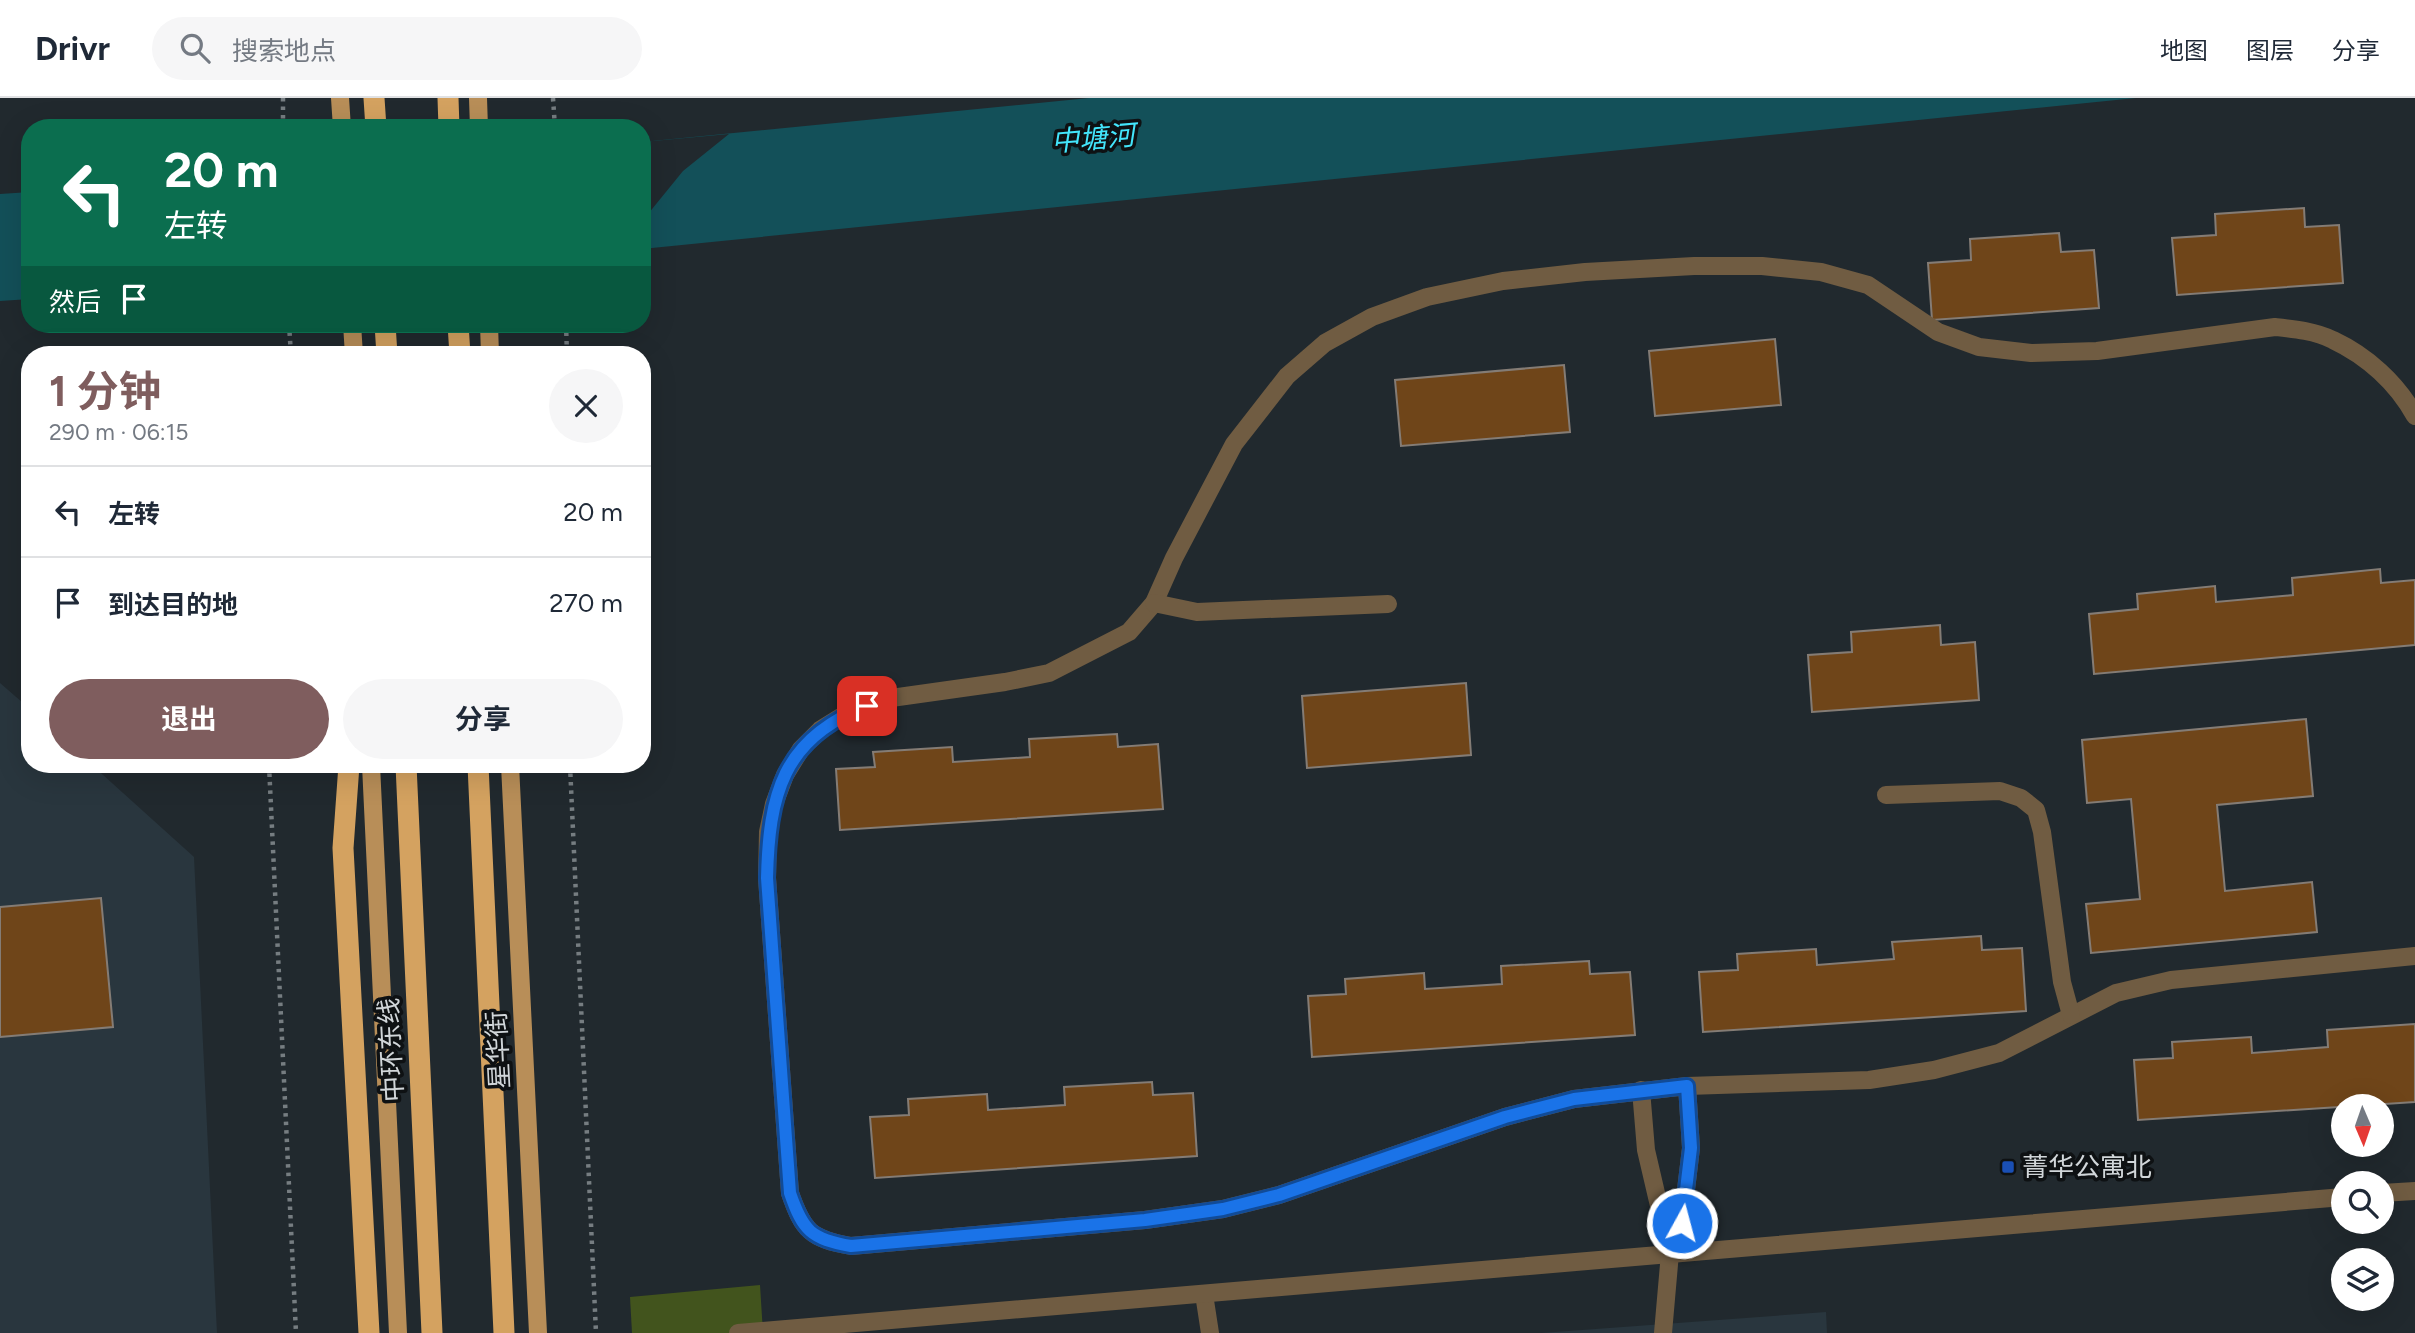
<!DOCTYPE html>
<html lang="zh">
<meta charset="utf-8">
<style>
:root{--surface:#fff;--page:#f6f6f7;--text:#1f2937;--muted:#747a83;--line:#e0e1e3;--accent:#7f5d5e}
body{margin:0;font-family:Figtree,"Noto Sans SC",sans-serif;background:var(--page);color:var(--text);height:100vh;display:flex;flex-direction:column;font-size:26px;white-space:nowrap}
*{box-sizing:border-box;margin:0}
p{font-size:23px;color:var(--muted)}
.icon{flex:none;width:38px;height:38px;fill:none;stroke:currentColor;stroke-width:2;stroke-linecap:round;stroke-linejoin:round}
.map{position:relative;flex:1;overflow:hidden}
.sheet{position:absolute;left:21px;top:248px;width:630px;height:427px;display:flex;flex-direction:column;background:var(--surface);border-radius:28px;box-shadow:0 7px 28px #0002}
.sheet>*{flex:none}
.hud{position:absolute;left:21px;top:21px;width:630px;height:214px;border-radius:28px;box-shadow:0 7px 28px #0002;background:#0b6e4f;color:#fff;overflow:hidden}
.needle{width:46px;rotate:178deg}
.fabs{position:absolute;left:2331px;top:996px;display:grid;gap:14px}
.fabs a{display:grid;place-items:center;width:63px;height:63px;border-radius:50%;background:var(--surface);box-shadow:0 7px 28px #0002;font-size:35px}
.pin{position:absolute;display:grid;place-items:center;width:60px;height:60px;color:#fff;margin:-30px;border-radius:14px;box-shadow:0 4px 10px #0006}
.me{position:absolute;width:77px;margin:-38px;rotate:7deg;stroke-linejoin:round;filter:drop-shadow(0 0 5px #0008)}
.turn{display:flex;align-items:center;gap:24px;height:147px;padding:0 28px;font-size:32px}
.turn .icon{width:91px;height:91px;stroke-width:2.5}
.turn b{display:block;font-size:49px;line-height:60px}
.then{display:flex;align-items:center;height:66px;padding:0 28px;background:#0003;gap:14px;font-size:26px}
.round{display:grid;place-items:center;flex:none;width:74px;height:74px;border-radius:37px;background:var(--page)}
.overview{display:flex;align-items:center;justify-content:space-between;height:119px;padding:0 28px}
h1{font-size:42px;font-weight:700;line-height:52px;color:var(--accent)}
.button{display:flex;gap:14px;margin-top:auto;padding:14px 28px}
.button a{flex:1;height:80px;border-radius:42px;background:var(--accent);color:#fff;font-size:28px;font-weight:700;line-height:80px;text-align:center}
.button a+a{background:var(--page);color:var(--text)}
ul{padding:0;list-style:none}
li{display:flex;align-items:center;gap:21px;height:91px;padding:0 28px;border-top:2px solid var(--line)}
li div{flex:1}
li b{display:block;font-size:26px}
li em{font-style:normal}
header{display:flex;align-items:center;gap:42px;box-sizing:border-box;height:98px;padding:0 35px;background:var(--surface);border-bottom:2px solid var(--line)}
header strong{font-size:33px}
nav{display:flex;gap:38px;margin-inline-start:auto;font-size:24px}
.search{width:490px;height:63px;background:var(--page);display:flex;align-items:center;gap:18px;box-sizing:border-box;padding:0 24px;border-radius:38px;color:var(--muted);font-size:26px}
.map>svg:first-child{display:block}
</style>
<header>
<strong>Drivr</strong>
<div class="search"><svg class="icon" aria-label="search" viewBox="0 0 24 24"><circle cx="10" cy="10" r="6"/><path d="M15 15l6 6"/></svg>搜索地点</div>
<nav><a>地图</a><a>图层</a><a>分享</a></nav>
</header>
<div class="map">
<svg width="2415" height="1235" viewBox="0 0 2415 1235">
<rect width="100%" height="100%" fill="#21292e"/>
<!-- built -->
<g fill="#29363e">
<path d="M 0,585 L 30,611 L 30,667 L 92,667 L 194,759 L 217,1235 L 0,1235 Z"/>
<path d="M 1826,1214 L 1827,1235 L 1541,1235 Z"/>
</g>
<!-- green -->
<path fill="#42541d" d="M 760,1187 L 763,1235 L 632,1235 L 630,1199 Z"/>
<!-- water -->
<g fill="#135059">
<path d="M 1089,0 L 2136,0 L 642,151 L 642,44 Z"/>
<path d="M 30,94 L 30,201 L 0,203 L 0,96 Z"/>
</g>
<!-- pier -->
<path fill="#21292e" d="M 729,36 L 683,73 L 648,116 L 642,127 L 642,44 Z"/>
<!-- building -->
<g fill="#6f4519" stroke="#847c75" stroke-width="2">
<path d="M 2304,110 L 2305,129 L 2339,127 L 2343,185 L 2177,197 L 2172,140 L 2216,137 L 2215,116 Z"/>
<path d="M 2059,135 L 2061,154 L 2094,152 L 2099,210 L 1932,222 L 1928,165 L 1971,162 L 1970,141 Z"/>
<path d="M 1775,241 L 1781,307 L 1655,318 L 1649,253 Z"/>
<path d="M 1564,267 L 1570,334 L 1401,348 L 1395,282 Z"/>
<path d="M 2380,471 L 2381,485 L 2415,482 L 2415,547 L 2094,576 L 2089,516 L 2138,511 L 2137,496 L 2215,488 L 2216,504 L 2293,497 L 2292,480 Z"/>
<path d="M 1940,527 L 1941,547 L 1975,544 L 1979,602 L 1812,614 L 1808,557 L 1852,554 L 1851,534 Z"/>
<path d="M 1466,585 L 1471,657 L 1307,670 L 1302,598 Z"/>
<path d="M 2306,621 L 2313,698 L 2217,707 L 2225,793 L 2312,784 L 2317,834 L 2091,855 L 2086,806 L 2140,801 L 2131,701 L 2087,705 L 2082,642 Z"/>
<path d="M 1117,636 L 1118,649 L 1158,646 L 1163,711 L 840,732 L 836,671 L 875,669 L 873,654 L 952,649 L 953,664 L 1030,659 L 1029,641 Z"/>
<path d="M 101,800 L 113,929 L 0,939 L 0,809 Z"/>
<path d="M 1981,838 L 1982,852 L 2022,850 L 2026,913 L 1703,934 L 1699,874 L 1738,872 L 1737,856 L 1816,851 L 1817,867 L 1894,861 L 1892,844 Z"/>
<path d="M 1589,863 L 1590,876 L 1630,874 L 1635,937 L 1312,959 L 1308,898 L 1346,896 L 1345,881 L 1424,875 L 1425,891 L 1502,886 L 1501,868 Z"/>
<path d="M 2415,926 L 2415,1004 L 2138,1022 L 2134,962 L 2173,960 L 2172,944 L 2251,939 L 2252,955 L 2328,949 L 2327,932 Z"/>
<path d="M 1152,984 L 1153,997 L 1193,995 L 1197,1058 L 875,1080 L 870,1019 L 909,1017 L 908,1001 L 987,996 L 988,1012 L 1065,1007 L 1064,989 Z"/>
</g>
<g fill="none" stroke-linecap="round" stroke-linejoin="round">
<!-- path -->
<g stroke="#767d81" stroke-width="4.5" stroke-dasharray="3.5 5" stroke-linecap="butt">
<path d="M 283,0 L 283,30"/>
<path d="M 553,0 L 555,30"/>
<path d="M 289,226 L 291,257"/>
<path d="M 566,226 L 567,257"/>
<path d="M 269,667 L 296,1235"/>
<path d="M 570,667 L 596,1235"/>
</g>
<!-- minor -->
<g stroke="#705c42" stroke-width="18">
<path d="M 2415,318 C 2397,285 2367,258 2333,242 C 2315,233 2294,231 2275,229 L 2097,253 L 2031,255 L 1979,249 L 1938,234 L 1868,187 L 1821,174 L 1762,168 L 1694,168 L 1585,174 L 1503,183 L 1427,199 L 1372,219 L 1325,245 L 1287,278 L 1234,346 L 1174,460 L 1154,505 L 1129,534 L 1049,575 L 1005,584 L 884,601 L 849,614 L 820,632 L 801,651 L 785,677 L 774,706 L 768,734 L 767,780 L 790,1095 C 803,1133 811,1141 851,1148 L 1145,1122 L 1223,1111 L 1279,1097 L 1505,1019 L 1574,1001 L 1687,988 L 1869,982 L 1934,972 L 1999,955 L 2116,895 L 2171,882 L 2415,858"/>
<path d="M 1154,505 L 1197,514 L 1388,506"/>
<path d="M 1886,697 L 2000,693 L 2021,700 L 2036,712 L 2042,734 L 2062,884 L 2071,917"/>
<path d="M 1641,992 L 1646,1052 L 1670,1155"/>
<path d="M 2382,1095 L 2415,1093"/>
<path d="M 1204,1196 L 1210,1235"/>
<path d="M 738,1235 L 2343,1099"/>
<path d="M 1663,1235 L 1670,1155 L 1682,1125 L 1691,1050 L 1687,988"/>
</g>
<!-- major -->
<g stroke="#b88e58" stroke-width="18">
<path d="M 340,0 L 342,30"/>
<path d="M 478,0 L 479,30"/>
<path d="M 352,226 L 354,257"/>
<path d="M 489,226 L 490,257"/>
<path d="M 371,667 L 398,1235"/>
<path d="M 510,667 L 538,1235"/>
</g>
<!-- highway -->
<g stroke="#d4a260" stroke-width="21">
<path d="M 374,0 L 376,30"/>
<path d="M 448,0 L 449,30"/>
<path d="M 385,226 L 387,257"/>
<path d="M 458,226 L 460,257"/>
<path d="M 349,667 L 343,750 L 369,1235"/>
<path d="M 406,667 L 432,1235"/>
<path d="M 478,667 L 504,1235"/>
</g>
</g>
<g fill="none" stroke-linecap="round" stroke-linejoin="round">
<!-- route casing -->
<g stroke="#114b97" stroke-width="18">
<path id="route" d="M 867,608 C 782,640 769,698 767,780 L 790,1095 C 803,1133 811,1141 851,1148 L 1145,1122 L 1223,1111 L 1279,1097 L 1505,1019 L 1574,1001 L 1687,988 L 1691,1050 L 1682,1125"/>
</g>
<!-- route -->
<use href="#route" stroke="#1a73e8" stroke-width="12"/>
</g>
<!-- markers -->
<rect fill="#1a4fb4" stroke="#0e1113" stroke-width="2.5" x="2001" y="1062" width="14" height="14" rx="3.5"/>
<g text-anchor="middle" stroke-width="7" stroke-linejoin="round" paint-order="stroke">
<!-- street labels -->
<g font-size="26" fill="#d1d6d9" stroke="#0e1113">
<text transform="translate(391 952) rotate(-93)" y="9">中环东线</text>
<text transform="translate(498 952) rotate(-93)" y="9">星华街</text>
</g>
<!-- poi labels -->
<g font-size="26" fill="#d1d6d9" stroke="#0e1113" text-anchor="start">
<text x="2022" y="1078">菁华公寓北</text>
</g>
<!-- water labels -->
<g font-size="28" font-style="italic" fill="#43e6fc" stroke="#0e1113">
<text transform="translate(1093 40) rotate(-5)" y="10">中塘河</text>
</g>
</g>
</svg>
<div class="fabs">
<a><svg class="needle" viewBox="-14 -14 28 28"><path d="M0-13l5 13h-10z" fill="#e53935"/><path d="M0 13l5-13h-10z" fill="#747a83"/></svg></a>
<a><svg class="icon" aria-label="search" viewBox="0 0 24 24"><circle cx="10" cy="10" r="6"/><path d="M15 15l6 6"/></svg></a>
<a><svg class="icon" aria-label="layers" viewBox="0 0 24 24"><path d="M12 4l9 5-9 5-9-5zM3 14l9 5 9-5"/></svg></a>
</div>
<div class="pin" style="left:867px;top:608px;background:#d93025"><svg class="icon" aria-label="arrive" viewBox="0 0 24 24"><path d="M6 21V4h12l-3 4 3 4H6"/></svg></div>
<svg class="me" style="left:1682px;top:1125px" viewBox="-20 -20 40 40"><circle r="17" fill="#1a73e8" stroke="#fff" stroke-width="3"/><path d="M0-11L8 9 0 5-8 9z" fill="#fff"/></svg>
<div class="hud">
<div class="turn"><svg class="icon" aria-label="left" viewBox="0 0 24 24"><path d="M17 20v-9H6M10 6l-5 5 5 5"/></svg><div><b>20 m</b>左转</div></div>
<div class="then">然后<svg class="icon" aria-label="arrive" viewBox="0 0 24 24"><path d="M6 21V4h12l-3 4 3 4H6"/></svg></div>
</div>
<section class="sheet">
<div class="overview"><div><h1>1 分钟</h1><p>290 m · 06:15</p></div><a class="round"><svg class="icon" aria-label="close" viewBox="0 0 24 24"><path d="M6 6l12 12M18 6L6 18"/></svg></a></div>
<ul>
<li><svg class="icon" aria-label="left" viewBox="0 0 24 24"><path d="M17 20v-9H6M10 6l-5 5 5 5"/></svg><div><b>左转</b></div><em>20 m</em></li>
<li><svg class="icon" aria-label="arrive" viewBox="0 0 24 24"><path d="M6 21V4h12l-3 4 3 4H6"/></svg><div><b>到达目的地</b></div><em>270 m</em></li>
</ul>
<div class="button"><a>退出</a><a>分享</a></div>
</section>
</div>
